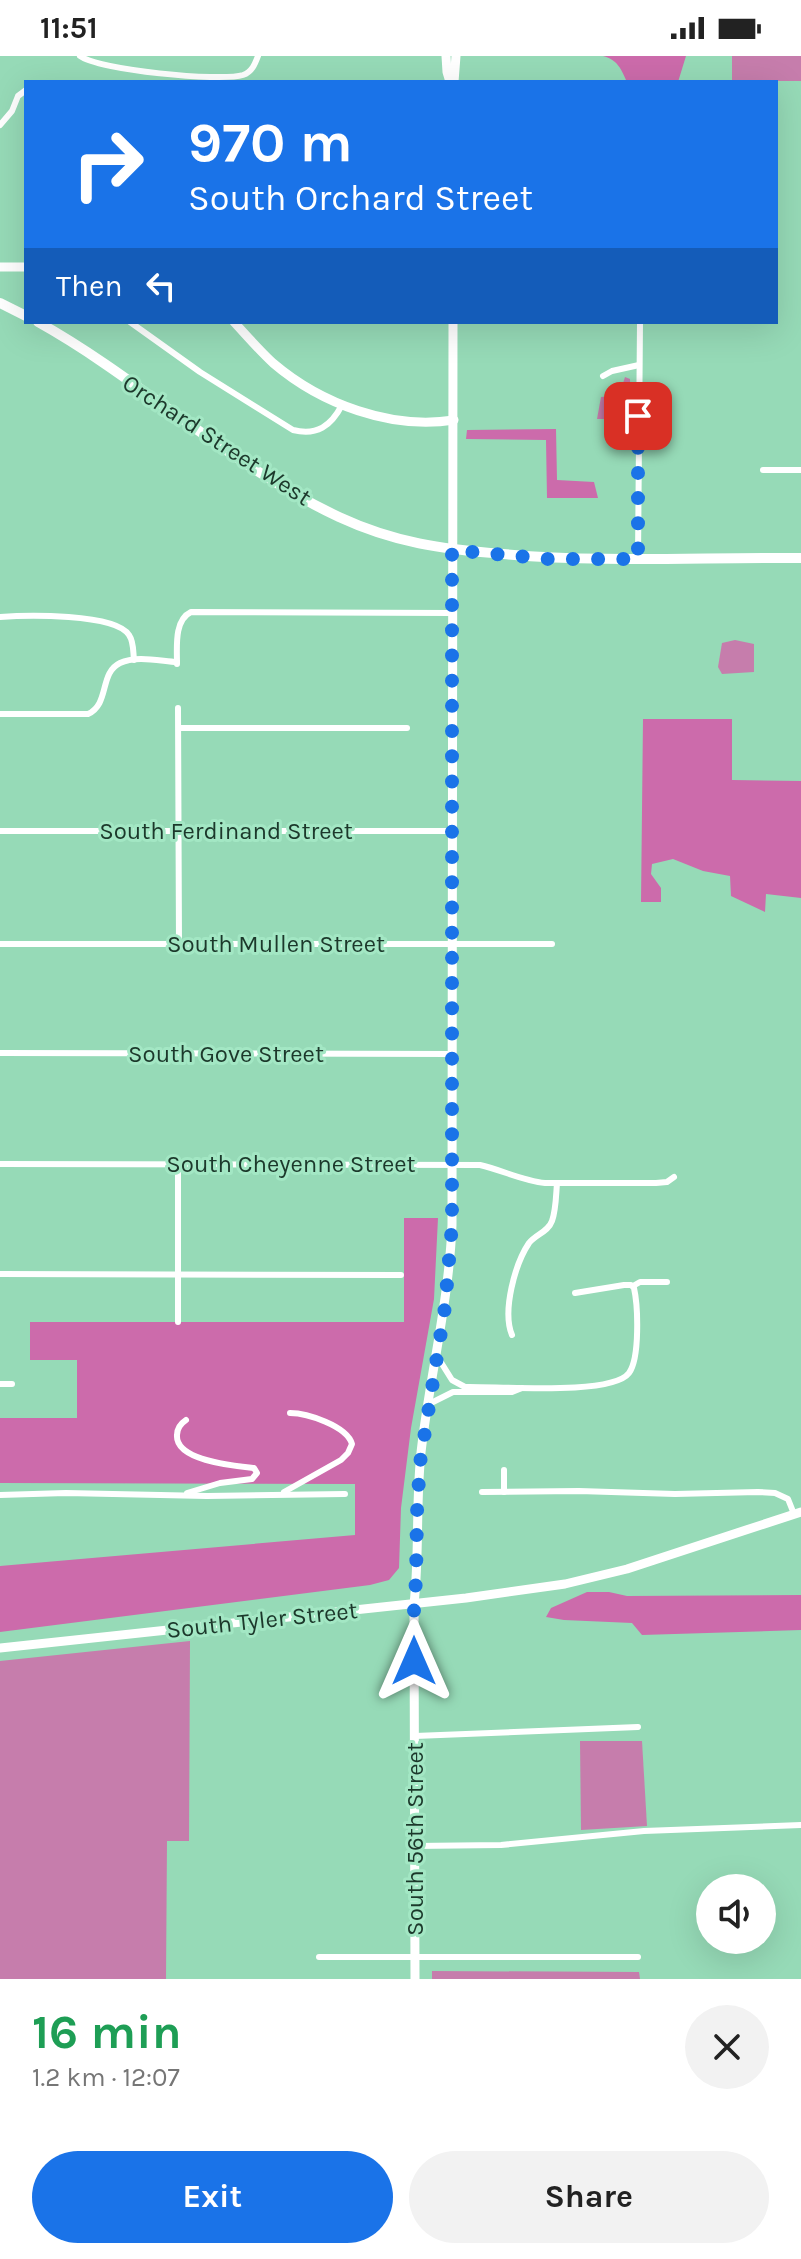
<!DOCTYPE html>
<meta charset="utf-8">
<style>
:root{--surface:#fff;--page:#f2f2f2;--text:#222;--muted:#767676;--accent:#1a73e8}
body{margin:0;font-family:Karla,sans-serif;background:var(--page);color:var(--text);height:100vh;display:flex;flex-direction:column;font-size:30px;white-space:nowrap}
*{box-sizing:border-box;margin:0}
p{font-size:26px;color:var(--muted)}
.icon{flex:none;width:44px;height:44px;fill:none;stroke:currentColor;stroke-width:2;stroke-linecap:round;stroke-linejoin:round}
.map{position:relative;height:1923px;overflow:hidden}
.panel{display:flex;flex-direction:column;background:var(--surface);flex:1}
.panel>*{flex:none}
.hud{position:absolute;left:24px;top:24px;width:754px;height:244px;border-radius:0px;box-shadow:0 8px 32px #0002;background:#1a73e8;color:#fff;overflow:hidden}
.tools{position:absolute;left:696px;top:1818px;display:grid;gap:16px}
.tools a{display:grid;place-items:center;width:80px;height:80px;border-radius:50%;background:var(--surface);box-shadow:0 8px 32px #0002;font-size:40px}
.pin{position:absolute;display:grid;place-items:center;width:68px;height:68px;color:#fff;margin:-34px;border-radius:16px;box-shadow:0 4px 12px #0006}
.me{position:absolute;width:88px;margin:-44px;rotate:0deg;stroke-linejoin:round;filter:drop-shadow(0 0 6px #0008)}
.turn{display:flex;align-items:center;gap:28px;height:168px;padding:0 32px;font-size:36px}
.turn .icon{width:104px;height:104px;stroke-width:2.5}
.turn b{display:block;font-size:56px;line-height:68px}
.then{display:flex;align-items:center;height:76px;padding:0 32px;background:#0003;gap:16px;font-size:30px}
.round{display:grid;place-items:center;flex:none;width:84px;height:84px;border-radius:42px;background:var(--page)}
.overview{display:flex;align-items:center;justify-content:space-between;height:136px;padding:0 32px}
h1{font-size:48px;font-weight:700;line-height:60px;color:#1e9e55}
.button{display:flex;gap:16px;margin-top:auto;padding:16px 32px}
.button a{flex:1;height:92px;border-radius:48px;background:var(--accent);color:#fff;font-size:32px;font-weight:700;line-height:92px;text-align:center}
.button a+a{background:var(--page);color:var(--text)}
.status{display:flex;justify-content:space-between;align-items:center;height:56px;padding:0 40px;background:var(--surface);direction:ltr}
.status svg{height:22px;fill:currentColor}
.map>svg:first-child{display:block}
</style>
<div class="status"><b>11:51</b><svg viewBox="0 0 49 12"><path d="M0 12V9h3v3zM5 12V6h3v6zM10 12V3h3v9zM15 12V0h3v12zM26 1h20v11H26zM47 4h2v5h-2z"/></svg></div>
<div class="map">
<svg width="801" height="1923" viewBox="0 0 801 1923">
<rect width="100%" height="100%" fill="#96dab7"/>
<!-- green -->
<g fill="#c67dac">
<rect x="732" y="0" width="69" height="25"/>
<path d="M 625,321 L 630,323 L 631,363 L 597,363 L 601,341 C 617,340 621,335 625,321 Z"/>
<path d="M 735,584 L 754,588 L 754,616 L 722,618 L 718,611 L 722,587 Z"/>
<path d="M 190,1585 L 189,1785 L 167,1785 L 166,1923 L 0,1923 L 0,1605 Z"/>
<path d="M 580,1685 L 642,1685 L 647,1770 L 581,1774 Z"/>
<path d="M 432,1915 L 639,1916 L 640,1923 L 432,1923 Z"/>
</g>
<!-- forest -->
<g fill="#cc6bab">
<path d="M 603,0 L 686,0 L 678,26 L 627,26 C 621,13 618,4 603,0 Z"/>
<path d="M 556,373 L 557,424 L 594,426 L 598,442 L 547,442 L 546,384 L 466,383 L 467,374 Z"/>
<path d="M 643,663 L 732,663 L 732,724 L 801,725 L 801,842 L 766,838 L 765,856 L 731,840 L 730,820 L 703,815 L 673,803 L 652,808 L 651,818 L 661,832 L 661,846 L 641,846 Z"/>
<path d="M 404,1162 L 438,1162 L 434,1243 L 411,1372 L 401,1452 L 399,1512 L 389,1524 L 370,1529 L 0,1576 L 0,1510 L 355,1479 L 355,1428 L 0,1427 L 0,1362 L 77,1362 L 77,1304 L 30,1304 L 30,1266 L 404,1266 Z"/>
<path d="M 587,1536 L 609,1536 L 627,1540 L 801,1539 L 801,1574 L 642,1579 L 632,1567 L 564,1564 L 546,1561 L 551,1552 Z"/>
</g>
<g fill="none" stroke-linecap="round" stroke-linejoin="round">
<!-- street -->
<g stroke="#fff" stroke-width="6">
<path d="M 80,0 C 98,14 220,26 243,19 C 252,16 255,8 258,0"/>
<path d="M 0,69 L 12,55 L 18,40 L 26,34"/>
<path d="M 130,266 L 200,316 L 293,374 C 317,380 331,370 342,349"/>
<path d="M 603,320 L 612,315 L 639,309"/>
<path d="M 763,414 L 801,414"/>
<path d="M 638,503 L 640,266"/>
<path d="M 0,561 C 25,559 115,557 129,579 C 134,586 133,596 134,604"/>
<path d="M 177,608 C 177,591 174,564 191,556 L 452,557"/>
<path d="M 178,652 L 179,888"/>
<path d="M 0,658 L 88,658 C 110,648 99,617 120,607 C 136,599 160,605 177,606"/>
<path d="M 179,672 L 407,672"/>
<path d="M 0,775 L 453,775"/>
<path d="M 0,888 L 552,888"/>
<path d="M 0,997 L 452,998"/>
<path d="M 0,1108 L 480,1109 C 502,1114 523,1125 545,1127 L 656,1127 L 667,1126 L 674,1121"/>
<path d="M 178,1108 L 178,1266"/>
<path d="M 0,1218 L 401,1219"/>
<path d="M 633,1230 L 640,1226 L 667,1226"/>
<path d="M 512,1279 C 502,1255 515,1208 529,1187 C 536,1178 548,1176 552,1165 C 556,1154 556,1139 557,1127"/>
<path d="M 437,1300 L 452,1324 L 465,1331 C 496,1330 612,1340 629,1317 C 640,1302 638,1250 634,1232 L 631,1229 L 624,1229 L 575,1237"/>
<path d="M 0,1328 L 12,1328"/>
<path d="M 429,1348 L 453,1336 L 512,1336 L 522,1332"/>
<path d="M 186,1364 C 180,1368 177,1372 177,1379 C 175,1405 235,1410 254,1412 L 257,1417 L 252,1423 L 220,1427 L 187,1437"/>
<path d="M 504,1414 L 504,1436"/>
<path d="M 284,1436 L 341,1404 L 348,1397 L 352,1388 C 347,1370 307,1357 290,1357"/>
<path d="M 482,1436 L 579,1435 L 675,1438 L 758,1436 L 775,1437 L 788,1443 L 794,1458"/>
<path d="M 0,1439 L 66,1437 L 207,1440 L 345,1438"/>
<path d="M 415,1680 L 638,1671"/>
<path d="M 414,1790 L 501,1789 L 644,1775 L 801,1769"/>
<path d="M 319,1901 L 638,1901"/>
</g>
<!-- secondary -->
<g stroke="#fff" stroke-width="9">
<path d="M 446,0 L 447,16 L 450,26"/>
<path d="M 454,26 L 456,0"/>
<path d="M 0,211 L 26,211"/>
<path d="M 234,266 C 247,280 259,294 273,307 C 321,348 391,374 454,364"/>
<path d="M 0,1592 L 466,1542 L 565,1528 L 627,1513 L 801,1456"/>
<path d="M 415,1923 L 414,1548 C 420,1495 415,1441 422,1388 C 431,1315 449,1244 452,1169 L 453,266"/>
</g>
<!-- primary -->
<g stroke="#fff" stroke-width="10">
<path d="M 0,247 L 26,260"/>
<path d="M 38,266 C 142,324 230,410 339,461 C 395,487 442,493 503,498 C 602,507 702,501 801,502"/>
</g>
</g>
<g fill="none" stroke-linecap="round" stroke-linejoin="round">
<!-- route -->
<path stroke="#1a73e8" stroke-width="14" stroke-dasharray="0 25.2" d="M 414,1605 L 414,1548 L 416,1525 L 417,1456 L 420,1407 L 445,1251 L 452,1169 L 452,494 L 549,503 L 638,503 L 638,360"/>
</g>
<g text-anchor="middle" stroke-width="6" stroke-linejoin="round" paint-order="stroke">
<!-- street labels -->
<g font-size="24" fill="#1c382b" stroke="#a3e7c4">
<text transform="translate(217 384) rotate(33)" y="8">Orchard Street West</text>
<text x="226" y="783">South Ferdinand Street</text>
<text x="276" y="896">South Mullen Street</text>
<text x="226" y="1006">South Gove Street</text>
<text x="291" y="1116">South Cheyenne Street</text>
<text transform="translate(262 1564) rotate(-6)" y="8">South Tyler Street</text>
<text transform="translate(415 1783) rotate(-90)" y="8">South 56th Street</text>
</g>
</g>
</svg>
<div class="tools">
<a><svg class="icon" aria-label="sound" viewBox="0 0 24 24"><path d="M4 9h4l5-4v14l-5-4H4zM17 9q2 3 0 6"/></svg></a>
</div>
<div class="pin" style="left:638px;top:360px;background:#d93025"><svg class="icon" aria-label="arrive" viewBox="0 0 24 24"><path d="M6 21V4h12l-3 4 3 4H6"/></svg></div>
<svg class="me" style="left:414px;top:1605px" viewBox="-20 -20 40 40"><path d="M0-17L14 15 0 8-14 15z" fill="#1a73e8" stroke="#fff" stroke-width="4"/></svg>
<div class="hud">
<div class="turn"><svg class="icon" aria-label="right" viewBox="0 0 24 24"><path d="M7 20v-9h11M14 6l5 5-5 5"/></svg><div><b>970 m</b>South Orchard Street</div></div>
<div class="then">Then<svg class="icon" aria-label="left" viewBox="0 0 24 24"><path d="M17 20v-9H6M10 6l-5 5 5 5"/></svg></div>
</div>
</div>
<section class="panel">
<div class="overview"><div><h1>16 min</h1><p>1.2 km · 12:07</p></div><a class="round"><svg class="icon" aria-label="close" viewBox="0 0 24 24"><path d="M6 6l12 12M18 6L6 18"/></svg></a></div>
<div class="button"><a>Exit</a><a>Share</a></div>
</section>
